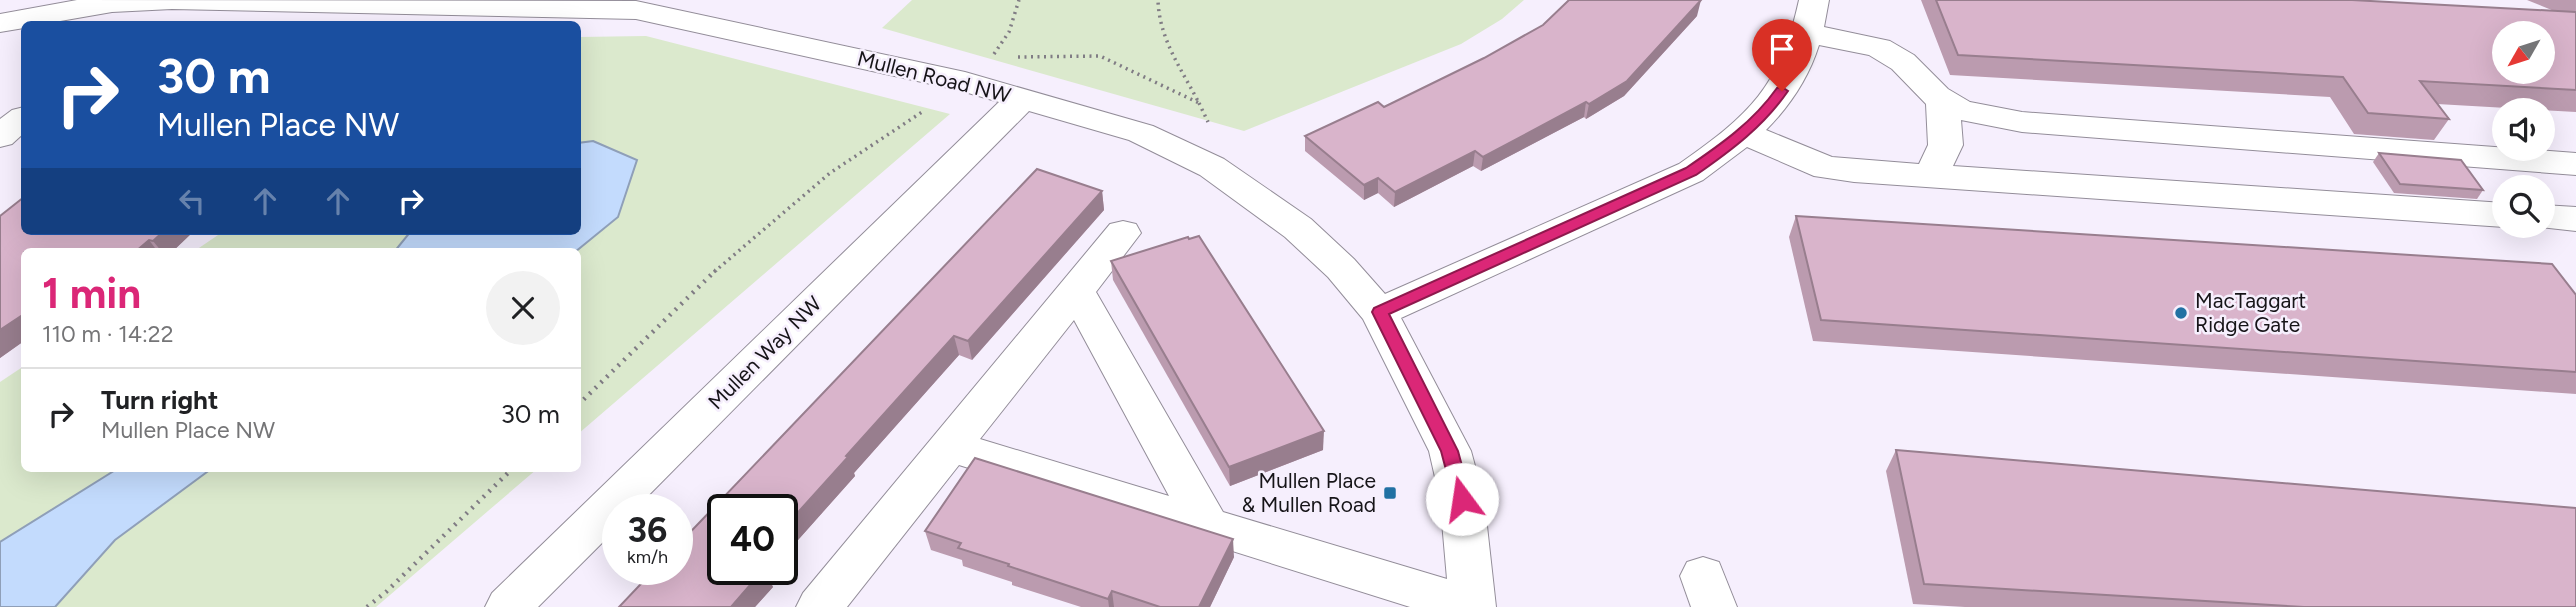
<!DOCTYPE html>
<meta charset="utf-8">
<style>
:root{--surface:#fff;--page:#f2f2f2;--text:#202124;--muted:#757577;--line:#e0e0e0;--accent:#db2777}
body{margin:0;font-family:Figtree,sans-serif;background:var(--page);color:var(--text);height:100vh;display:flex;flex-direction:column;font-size:26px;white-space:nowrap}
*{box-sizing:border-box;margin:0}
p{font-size:23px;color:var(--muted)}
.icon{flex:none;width:38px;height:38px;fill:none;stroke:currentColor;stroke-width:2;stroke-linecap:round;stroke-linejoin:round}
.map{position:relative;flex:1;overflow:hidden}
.side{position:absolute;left:21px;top:248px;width:560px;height:224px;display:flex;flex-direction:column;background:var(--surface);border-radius:10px;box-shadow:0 7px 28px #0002}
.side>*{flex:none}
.banner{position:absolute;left:21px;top:21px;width:560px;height:214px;border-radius:10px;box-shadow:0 7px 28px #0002;background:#1a4fa0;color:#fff;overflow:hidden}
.needle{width:46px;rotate:231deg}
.controls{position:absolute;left:2492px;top:21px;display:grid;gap:14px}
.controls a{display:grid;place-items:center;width:63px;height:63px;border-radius:50%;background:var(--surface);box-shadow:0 7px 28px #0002;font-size:35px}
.speed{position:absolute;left:602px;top:494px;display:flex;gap:14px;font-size:35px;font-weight:700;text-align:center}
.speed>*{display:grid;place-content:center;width:91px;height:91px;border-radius:50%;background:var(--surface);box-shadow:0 7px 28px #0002;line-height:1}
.speed small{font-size:18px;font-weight:400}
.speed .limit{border:4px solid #111;border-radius:10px;background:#fff;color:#111}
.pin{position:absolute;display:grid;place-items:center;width:60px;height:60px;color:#fff;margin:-72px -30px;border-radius:50% 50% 50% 0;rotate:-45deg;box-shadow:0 0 7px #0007}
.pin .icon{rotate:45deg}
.me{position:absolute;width:77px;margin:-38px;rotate:346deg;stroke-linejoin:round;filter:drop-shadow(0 0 5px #0008)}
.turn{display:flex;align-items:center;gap:24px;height:147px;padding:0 21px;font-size:32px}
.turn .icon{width:91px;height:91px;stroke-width:2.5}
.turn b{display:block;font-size:49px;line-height:60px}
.lanes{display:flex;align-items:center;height:66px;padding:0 21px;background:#0003;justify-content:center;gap:35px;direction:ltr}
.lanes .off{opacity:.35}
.round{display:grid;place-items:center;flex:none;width:74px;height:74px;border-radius:37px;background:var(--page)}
.summary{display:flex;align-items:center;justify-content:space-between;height:119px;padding:0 21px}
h1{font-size:42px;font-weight:700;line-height:52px;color:var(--accent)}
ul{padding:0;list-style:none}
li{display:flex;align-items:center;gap:21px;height:91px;padding:0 21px;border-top:2px solid var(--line)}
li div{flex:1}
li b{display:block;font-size:26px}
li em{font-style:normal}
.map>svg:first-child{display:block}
</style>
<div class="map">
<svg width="2576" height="607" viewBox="0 0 2576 607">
<rect width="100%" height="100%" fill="#f6effd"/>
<!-- green -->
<g fill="#dbe9cd">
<path d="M 912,0 L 1524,0 L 1502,19 L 1461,44 L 1244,131 L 882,28 Z"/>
<path d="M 646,36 L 950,114 L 578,434 L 578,252 L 193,252 L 224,231 L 578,231 L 578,37 Z"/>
<path d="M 24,366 L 24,469 L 537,469 L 376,607 L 0,607 L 0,382 Z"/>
</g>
<!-- water -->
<g fill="#c3dbfd" stroke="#8f9fb8" stroke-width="2">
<path d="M 593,141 L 637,160 L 618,217 L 575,252 L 394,252 L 411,231 L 578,231 L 578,143 Z"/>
<path d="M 117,469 L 211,469 L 115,540 L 55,607 L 0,607 L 0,542 Z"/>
</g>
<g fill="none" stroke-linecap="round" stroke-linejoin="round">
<!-- minor casing -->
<g stroke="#938d99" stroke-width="2">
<g id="minor">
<path d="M 77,0 L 636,1 L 965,72 L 1153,126 L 1224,159 L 1311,219 L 1354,259 L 1385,294 L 1679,164 C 1749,115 1780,87 1799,0 L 1829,0 L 1824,27 L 1890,41 L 1914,55 L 1948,89 L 1970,102 L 2022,112 L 2576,153 L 2576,175 L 2022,132 L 1961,120 L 1963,145 L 1953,166 L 2504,203 L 2504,226 L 2509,226 L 2504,227 L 1854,182 L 1814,176 L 1747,147 L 1703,180 L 1401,318 L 1471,451 L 1484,499 L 1496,607 L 1410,607 L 959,465 L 847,607 L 796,607 L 803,593 L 1110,224 L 1123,221 L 1136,224 L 1141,233 L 1096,292 L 1223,512 L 1447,579 L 1440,499 L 1429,451 L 1363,319 L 1328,277 L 1285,237 L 1200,175 L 1129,140 L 1029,111 L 635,509 L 618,509 L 618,527 L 538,607 L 485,607 L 492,593 L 999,102 L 958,90 L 636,19 L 172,9 L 112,12 L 43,24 L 24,24 L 24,28 L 0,32 L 0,14 ZM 1819,45 L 1869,55 L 1892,69 L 1926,104 L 1928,145 L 1919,164 L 1832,157 L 1766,130 C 1790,106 1809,77 1819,45 ZM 1074,320 L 1169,496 L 980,439 Z"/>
<path d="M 24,107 L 24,133 L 12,144 L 0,147 L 0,119 L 12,110 Z"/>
<path d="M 2543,205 L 2576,207 L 2576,231 L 2531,226 L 2543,226 Z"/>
<path d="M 1703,557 L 1719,562 L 1737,607 L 1691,607 L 1680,576 L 1687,562 Z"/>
</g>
</g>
<!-- path-far1 -->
<g stroke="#807c84" stroke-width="3.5" stroke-dasharray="2 4.5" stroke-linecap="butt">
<path d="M 994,54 L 1009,32 L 1019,0"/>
<path d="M 1018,57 L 1100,56 L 1199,103 C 1182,70 1159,39 1158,0"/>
<path d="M 1199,103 L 1208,122"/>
<path d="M 714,272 L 830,173 L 925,110"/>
</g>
<!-- path -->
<g stroke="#807c84" stroke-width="4.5" stroke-dasharray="2 6" stroke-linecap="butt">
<path d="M 578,405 L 716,270"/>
<path d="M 367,607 L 386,592 L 512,469"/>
</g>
<!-- minor -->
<use href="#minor" fill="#fff" fill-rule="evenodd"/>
</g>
<!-- wall -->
<g fill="#bb9baf">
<path d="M 1921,0 L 2352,0 L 2554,11 L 2527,0 L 2576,0 L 2576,112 L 2437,104 L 2449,119 L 2434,140 L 2354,134 L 2330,97 L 1950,75 Z"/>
<path d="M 1697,16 L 1624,96 L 1586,119 L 1584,117 L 1481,171 L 1473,166 L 1394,207 L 1378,193 L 1364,200 L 1305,151 L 1305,136 Z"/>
<path d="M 2379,153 L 2483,190 L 2477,199 L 2394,193 L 2373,162 Z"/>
<path d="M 1102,191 L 1104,210 L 972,360 L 959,355 L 854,473 L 855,476 L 782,558 L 782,509 L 767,575 L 773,587 L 755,607 L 619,607 Z"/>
<path d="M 0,216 L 194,231 L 172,252 L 24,252 L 24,341 L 0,358 Z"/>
<path d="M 1796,216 L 2576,295 L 2576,394 L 1813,341 L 1789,237 Z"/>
<path d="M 1189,239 L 1323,450 L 1230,486 L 1113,280 L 1111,261 Z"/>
<path d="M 1896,450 L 2576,607 L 1965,607 L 1913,604 L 1886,471 Z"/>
<path d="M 925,531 L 1234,557 L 1210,607 L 1081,607 L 1012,585 L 1012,582 L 963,566 L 962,560 L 931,550 Z"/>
</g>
<!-- shaded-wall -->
<g fill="#987e8e">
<path d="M 1701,0 L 1697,16 L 1624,96 L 1586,119 L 1589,104 Z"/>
<path d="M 1586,102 L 1584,117 L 1481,171 L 1483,157 Z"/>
<path d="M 1475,151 L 1473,166 L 1394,207 L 1395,192 Z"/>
<path d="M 1378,178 L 1378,193 L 1364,200 L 1364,185 Z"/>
<path d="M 1102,191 L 1104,210 L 972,360 L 968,341 Z"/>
<path d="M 164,231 L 194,231 L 172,252 L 162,252 L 153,241 Z"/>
<path d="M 149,240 L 158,252 L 135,252 Z"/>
<path d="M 24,314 L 24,341 L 0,358 L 0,330 Z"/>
<path d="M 954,336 L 959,355 L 854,473 L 855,476 L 782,558 L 782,531 L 846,456 Z"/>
<path d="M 1324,431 L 1323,450 L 1230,486 L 1229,467 Z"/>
<path d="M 1233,539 L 1234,557 L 1210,607 L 1199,607 Z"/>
<path d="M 755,569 L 772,569 L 767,575 L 773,587 L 755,607 L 731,607 Z"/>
<path d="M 1112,591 L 1114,607 L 1109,607 L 1108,599 Z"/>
</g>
<!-- building -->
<g fill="#d9b4cb" stroke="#987e8e" stroke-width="2" fill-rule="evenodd">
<path d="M 1569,0 L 1701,0 L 1627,81 L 1589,104 L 1586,102 L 1483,157 L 1475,151 L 1395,192 L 1378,178 L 1364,185 L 1305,136 L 1378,102 L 1384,107 L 1484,58 L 1543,25 Z"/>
<path d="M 1936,0 L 2352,0 L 2576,12 L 2576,90 L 2420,81 L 2449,119 L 2368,113 L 2343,77 L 1958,55 ZM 2504,33 L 2543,33 L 2543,72 L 2504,72 Z"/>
<path d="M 2379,153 L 2461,160 L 2483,190 L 2400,184 Z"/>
<path d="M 1037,169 L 1102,191 L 968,341 L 954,336 L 846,456 L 848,457 L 782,530 L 782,509 L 723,509 L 723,569 L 764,569 L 731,607 L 619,607 L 655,569 L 677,569 L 677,546 Z"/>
<path d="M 24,197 L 24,231 L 164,231 L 153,241 L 149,240 L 135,252 L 24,252 L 24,314 L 0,330 L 0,216 Z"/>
<path d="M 1796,216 L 2552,264 L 2576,295 L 2576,372 L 1821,320 Z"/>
<path d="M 1199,236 L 1324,431 L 1229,467 L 1111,261 L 1188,237 L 1189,239 Z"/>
<path d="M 1896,450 L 2576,508 L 2576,607 L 2304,607 L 1924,584 Z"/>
<path d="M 975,458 L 1233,539 L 1199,607 L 1160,607 L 1112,591 L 1108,599 L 1008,566 L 1009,564 L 958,548 L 961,543 L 925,531 Z"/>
</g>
<!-- route -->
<path fill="#db2777" stroke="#8e194d" stroke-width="2" d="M 1782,87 L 1788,91 C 1764,126 1732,150 1696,175 L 1389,314 L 1458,451 L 1471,499 L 1468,504 L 1462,506 L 1455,504 L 1441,451 L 1372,312 L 1374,308 L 1686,168 C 1720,145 1753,122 1777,88 Z"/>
<!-- markers -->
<g fill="#2171a3" stroke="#f6effd" stroke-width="2.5">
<circle cx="2181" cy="313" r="7"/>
<rect x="1383" y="486" width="14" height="14" rx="3.5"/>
</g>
<g text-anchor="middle" stroke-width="5" stroke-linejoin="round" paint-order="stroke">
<!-- street labels -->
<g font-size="21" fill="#161418" stroke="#f6effd">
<text transform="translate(934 77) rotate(14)" y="7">Mullen Road NW</text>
<text transform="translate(765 353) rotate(-45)" y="7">Mullen Way NW</text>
</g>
<!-- poi labels -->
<g font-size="21" fill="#161418" stroke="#f6effd" text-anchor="start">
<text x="2195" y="308">MacTaggart<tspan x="2195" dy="24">Ridge Gate</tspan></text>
<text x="1376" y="488" text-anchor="end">Mullen Place<tspan x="1376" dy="24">&amp; Mullen Road</tspan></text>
</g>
</g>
</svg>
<div class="controls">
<a><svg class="needle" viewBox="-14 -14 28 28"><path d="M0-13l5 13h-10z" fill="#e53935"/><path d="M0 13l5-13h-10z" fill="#757577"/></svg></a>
<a><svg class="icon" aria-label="sound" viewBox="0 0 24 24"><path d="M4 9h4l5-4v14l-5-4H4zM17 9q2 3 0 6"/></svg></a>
<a><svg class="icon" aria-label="search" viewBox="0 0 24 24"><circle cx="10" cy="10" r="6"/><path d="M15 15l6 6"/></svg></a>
</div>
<div class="speed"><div>36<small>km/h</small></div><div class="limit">40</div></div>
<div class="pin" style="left:1782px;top:91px;background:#d93025"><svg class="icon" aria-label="arrive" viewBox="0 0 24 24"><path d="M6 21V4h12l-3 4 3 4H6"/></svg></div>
<svg class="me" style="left:1462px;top:499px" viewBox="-20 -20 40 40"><circle r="19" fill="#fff"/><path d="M0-13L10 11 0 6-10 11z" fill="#db2777"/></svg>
<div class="banner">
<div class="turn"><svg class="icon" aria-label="right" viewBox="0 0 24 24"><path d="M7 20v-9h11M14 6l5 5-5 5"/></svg><div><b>30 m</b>Mullen Place NW</div></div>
<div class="lanes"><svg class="icon off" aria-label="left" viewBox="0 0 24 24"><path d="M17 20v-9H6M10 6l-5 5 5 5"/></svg><svg class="icon off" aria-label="ahead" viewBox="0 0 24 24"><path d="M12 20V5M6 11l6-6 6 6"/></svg><svg class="icon off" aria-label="ahead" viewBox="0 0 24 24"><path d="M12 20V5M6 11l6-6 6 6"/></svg><svg class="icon" aria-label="right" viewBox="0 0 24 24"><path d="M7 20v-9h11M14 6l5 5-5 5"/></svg></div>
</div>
<section class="side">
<div class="summary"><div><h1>1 min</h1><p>110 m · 14:22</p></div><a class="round"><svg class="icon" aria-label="close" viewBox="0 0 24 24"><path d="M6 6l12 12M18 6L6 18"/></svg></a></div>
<ul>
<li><svg class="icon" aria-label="right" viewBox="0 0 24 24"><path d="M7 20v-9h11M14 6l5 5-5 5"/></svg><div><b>Turn right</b><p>Mullen Place NW</p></div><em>30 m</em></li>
</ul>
</section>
</div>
